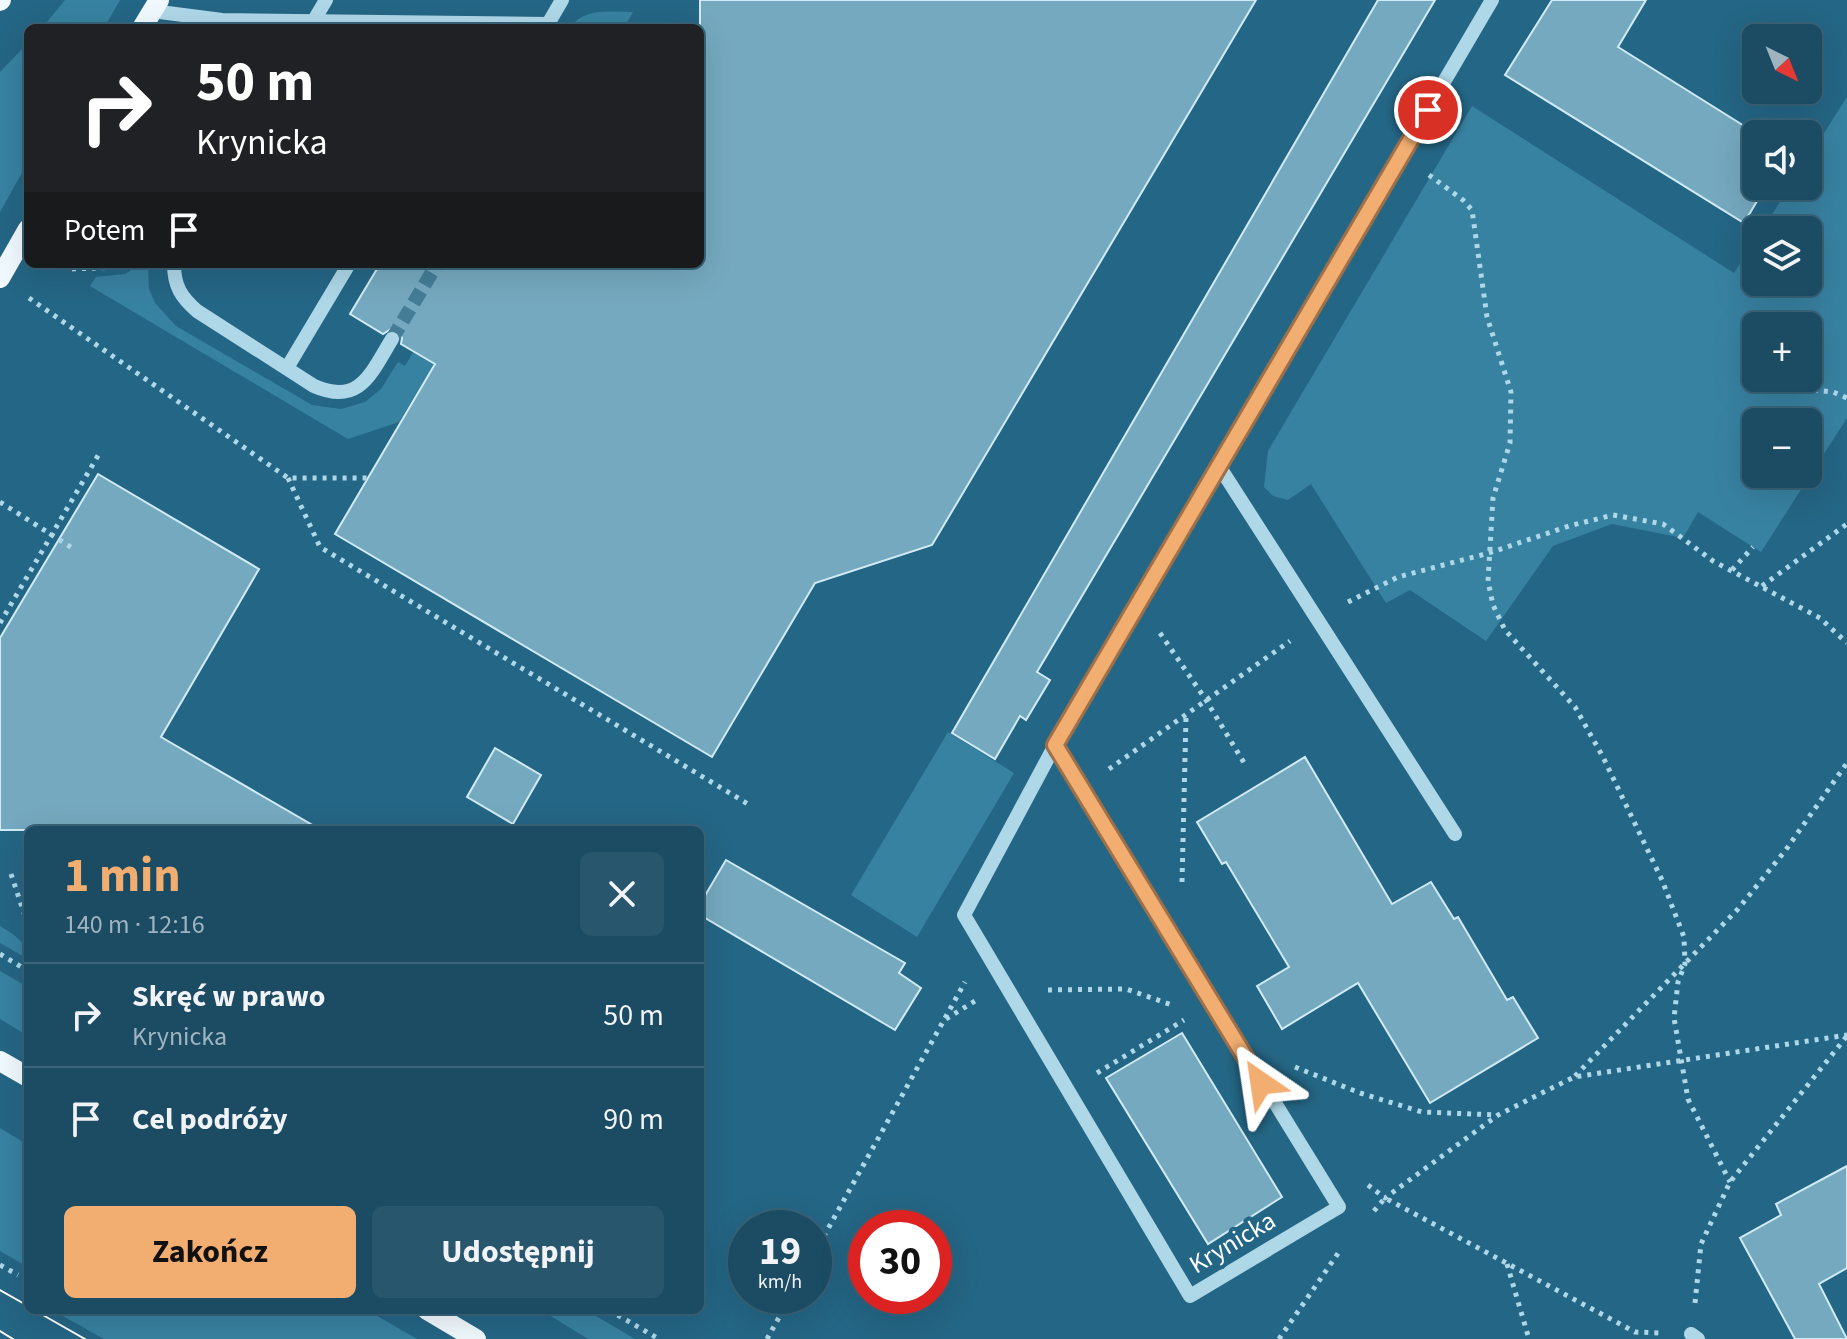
<!DOCTYPE html>
<html lang="pl">
<meta charset="utf-8">
<style>
:root{--surface:#1b4c64;--page:#28566d;--text:#f1f3f6;--muted:#a0b4bf;--line:#396378;--accent:#f2ad71}
body{margin:0;font-family:"Source Sans 3",sans-serif;background:var(--page);color:var(--text);height:100vh;display:flex;flex-direction:column;font-size:30px;white-space:nowrap}
*{box-sizing:border-box;margin:0}
p{font-size:26px;color:var(--muted)}
.icon{flex:none;width:44px;height:44px;fill:none;stroke:currentColor;stroke-width:2;stroke-linecap:round;stroke-linejoin:round}
.map{position:relative;flex:1;overflow:hidden}
.side{position:absolute;left:24px;top:826px;width:680px;height:488px;display:flex;flex-direction:column;background:var(--surface);border-radius:12px;box-shadow:0 8px 32px #0002,0 0 0 2px var(--line)}
.side>*{flex:none}
.guide{position:absolute;left:24px;top:24px;width:680px;height:244px;border-radius:12px;box-shadow:0 8px 32px #0002,0 0 0 2px var(--line);background:#202124;color:#fff;overflow:hidden}
.needle{width:52px;rotate:137deg}
.fabs{position:absolute;left:1742px;top:24px;display:grid;gap:16px}
.fabs a{display:grid;place-items:center;width:80px;height:80px;border-radius:12px;background:var(--surface);box-shadow:0 8px 32px #0002,0 0 0 2px var(--line);font-size:40px}
.speed{position:absolute;left:728px;top:1210px;display:flex;gap:16px;font-size:40px;font-weight:700;text-align:center}
.speed>*{display:grid;place-content:center;width:104px;height:104px;border-radius:50%;background:var(--surface);box-shadow:0 8px 32px #0002,0 0 0 2px var(--line);line-height:1}
.speed small{font-size:20px;font-weight:400}
.speed .limit{border:12px solid #d22;background:#fff;color:#111}
.pin{position:absolute;display:grid;place-items:center;width:68px;height:68px;color:#fff;margin:-34px;border:4px solid #fff;border-radius:50%;box-shadow:0 2px 8px #0007}
.me{position:absolute;width:88px;margin:-44px;rotate:328deg;stroke-linejoin:round;filter:drop-shadow(0 0 6px #0008)}
.turn{display:flex;align-items:center;gap:28px;height:168px;padding:0 40px;font-size:36px}
.turn .icon{width:104px;height:104px;stroke-width:2.5}
.turn b{display:block;font-size:56px;line-height:68px}
.then{display:flex;align-items:center;height:76px;padding:0 40px;background:#0003;gap:16px;font-size:30px}
.round{display:grid;place-items:center;flex:none;width:84px;height:84px;border-radius:12px;background:var(--page)}
.head{display:flex;align-items:center;justify-content:space-between;height:136px;padding:0 40px}
h1{font-size:48px;font-weight:700;line-height:60px;color:var(--accent)}
.button{display:flex;gap:16px;margin-top:auto;padding:16px 40px}
.button a{flex:1;height:92px;border-radius:12px;background:var(--accent);color:#111;font-size:32px;font-weight:700;line-height:92px;text-align:center}
.button a+a{background:var(--page);color:var(--text)}
ul{padding:0;list-style:none}
li{display:flex;align-items:center;gap:24px;height:104px;padding:0 40px;border-top:2px solid var(--line)}
li div{flex:1}
li b{display:block;font-size:30px}
li em{font-style:normal}
.map>svg:first-child{display:block}
</style>
<div class="map">
<svg width="1847" height="1339" viewBox="0 0 1847 1339">
<rect width="100%" height="100%" fill="#246685"/>
<!-- green -->
<g fill="#3882a1" fill-rule="evenodd">
<path d="M 65,0 L 120,0 L 104,28 L 42,28 Z"/>
<path d="M 633,12 L 624,28 L 570,28 C 584,7 610,12 633,12 Z"/>
<path d="M 28,43 L 28,162 L 0,212 L 0,72 Z"/>
<path d="M 1847,97 L 1847,418 L 1761,552 L 1698,512 L 1683,538 L 1612,524 L 1553,546 L 1486,641 L 1410,590 L 1386,603 L 1311,484 L 1288,500 L 1273,496 L 1264,487 L 1268,451 L 1472,106 L 1734,273 L 1756,240 L 1756,282 L 1808,282 L 1808,230 L 1762,230 L 1790,186 L 1808,186 L 1808,158 ZM 1756,326 L 1808,326 L 1808,378 L 1756,378 ZM 1756,422 L 1808,422 L 1808,474 L 1756,474 Z"/>
<path d="M 141,264 L 148,264 L 149,289 L 155,303 L 176,326 L 312,405 L 341,409 L 365,402 L 381,389 L 398,362 L 405,366 L 465,264 L 494,264 L 399,422 L 348,439 L 90,286 L 96,277 L 125,274 Z"/>
<path d="M 948,732 L 1014,773 L 917,937 L 851,895 Z"/>
<path d="M 0,926 C 13,934 28,942 28,959 L 0,943 Z"/>
<path d="M 0,971 L 28,987 L 28,1036 L 0,1019 Z"/>
<path d="M 0,1128 L 28,1145 L 28,1267 L 0,1251 Z"/>
<path d="M 52,1310 L 367,1310 L 417,1339 L 104,1339 Z"/>
<path d="M 541,1310 L 586,1310 L 635,1339 L 588,1339 Z"/>
</g>
<!-- building -->
<g fill="#75a9bf" stroke="#d1ebf6" stroke-width="2">
<path d="M 700,0 L 1256,0 L 932,545 L 815,583 L 712,757 L 335,534 L 435,364 L 401,344 L 402,338 L 398,331 L 391,329 L 383,334 L 350,314 L 380,264 L 700,264 Z"/>
<path d="M 1378,0 L 1435,0 L 1037,672 L 1050,680 L 1026,720 L 1020,716 L 995,759 L 952,733 Z"/>
<path d="M 1552,0 L 1646,0 L 1618,47 L 1757,134 L 1756,186 L 1766,186 L 1744,223 L 1505,75 Z"/>
<path d="M 98,474 L 259,569 L 161,737 L 321,830 L 0,830 L 0,638 Z"/>
<path d="M 495,748 L 541,775 L 513,824 L 467,797 Z"/>
<path d="M 1305,757 L 1392,904 L 1431,882 L 1454,919 L 1458,917 L 1507,1000 L 1513,997 L 1538,1038 L 1430,1103 L 1358,983 L 1282,1029 L 1257,986 L 1289,967 L 1226,862 L 1222,864 L 1197,822 Z"/>
<path d="M 726,860 L 905,963 L 899,973 L 921,988 L 895,1030 L 700,915 L 700,904 Z"/>
<path d="M 1182,1033 L 1282,1197 L 1208,1244 L 1106,1078 Z"/>
<path d="M 1847,1166 L 1847,1268 L 1819,1284 L 1847,1339 L 1795,1339 L 1740,1238 L 1781,1215 L 1776,1204 Z"/>
</g>
<g fill="none" stroke-linecap="round" stroke-linejoin="round">
<!-- minor-tunnel -->
<path stroke="#457d97" stroke-width="14" stroke-dasharray="14 7" stroke-linecap="butt" d="M 392,339 L 437,264"/>
<!-- path -->
<g stroke="#aed7e8" stroke-width="5" stroke-dasharray="4 6" stroke-linecap="butt">
<path d="M 1429,175 L 1463,200 L 1472,210 L 1487,317 L 1511,392 L 1510,443 L 1493,498 L 1488,581 L 1493,605 L 1505,630 L 1575,707 L 1603,757 L 1662,880 L 1684,937 L 1685,964 L 1678,982 L 1674,1018 L 1688,1099 L 1730,1182"/>
<path d="M 72,269 L 121,267 L 127,264"/>
<path d="M 29,298 L 288,478 L 368,478"/>
<path d="M 1794,388 L 1833,392 L 1847,398"/>
<path d="M 288,478 L 320,547 L 748,804"/>
<path d="M 0,502 L 74,549"/>
<path d="M 1732,570 L 1753,547"/>
<path d="M 1762,586 L 1847,524"/>
<path d="M 1348,602 L 1398,577 L 1489,553 L 1569,526 L 1613,515 L 1663,524 L 1713,561 L 1820,618 L 1847,643"/>
<path d="M 0,623 L 99,454"/>
<path d="M 1160,633 L 1206,700 L 1246,766"/>
<path d="M 1109,769 L 1290,641"/>
<path d="M 11,874 L 28,925"/>
<path d="M 1182,882 L 1186,716"/>
<path d="M 0,954 L 28,971"/>
<path d="M 1048,990 L 1126,989 L 1175,1006"/>
<path d="M 946,1019 L 975,1001"/>
<path d="M 1295,1067 L 1360,1093 L 1422,1112 L 1497,1115"/>
<path d="M 1097,1073 L 1184,1020"/>
<path d="M 1575,1076 L 1738,909 L 1785,851 L 1847,763"/>
<path d="M 1368,1185 L 1385,1198 L 1498,1115 L 1574,1077 L 1847,1035"/>
<path d="M 1374,1211 L 1385,1198 L 1635,1332 L 1660,1333"/>
<path d="M 814,1254 L 965,982"/>
<path d="M 1507,1264 L 1529,1339"/>
<path d="M 0,1265 L 18,1275"/>
<path d="M 1695,1303 L 1701,1244 L 1730,1182 L 1847,1036"/>
<path d="M 609,1310 L 659,1339"/>
<path d="M 767,1339 L 791,1296"/>
<path d="M 1279,1339 L 1341,1249"/>
</g>
<!-- minor -->
<g stroke="#aed7e8" stroke-width="14">
<path d="M 152,11 L 222,20 L 548,24 L 562,0"/>
<path d="M 310,27 L 326,0"/>
<path d="M 174,264 C 174,286 181,297 197,311 L 314,386 C 360,406 371,373 392,339"/>
<path d="M 287,368 L 349,264"/>
<path d="M 1219,466 L 1455,834"/>
<path d="M 1055,745 L 1339,1207 L 1190,1296 L 964,915 L 1055,745 L 1492,0"/>
<path d="M 1691,1334 L 1698,1339"/>
</g>
<!-- major -->
<g stroke="#f0f9fe" stroke-width="20">
<path d="M 0,1 L 1,0"/>
<path d="M 142,28 L 159,0"/>
<path d="M 0,278 L 28,229"/>
<path d="M 0,1061 L 28,1077"/>
<path d="M 427,1310 L 476,1339"/>
</g>
<!-- tram -->
<g stroke="#fff" stroke-width="2">
<path d="M 0,1290 L 28,1306"/>
<path d="M 34,1310 L 85,1339"/>
<path d="M 0,1331 L 13,1339"/>
</g>
</g>
<g fill="none" stroke-linecap="round" stroke-linejoin="round">
<!-- route casing -->
<g stroke="#9d7049" stroke-width="20">
<path id="route" d="M 1261,1083 L 1055,745 L 1428,110"/>
</g>
<!-- route -->
<use href="#route" stroke="#f2ad71" stroke-width="14"/>
</g>
<g text-anchor="middle" stroke-width="8" stroke-linejoin="round" paint-order="stroke">
<!-- street labels -->
<g font-size="26" fill="#fff" stroke="#246685">
<text transform="translate(1232 1242) rotate(-31)" y="9">Krynicka</text>
</g>
</g>
</svg>
<div class="fabs">
<a><svg class="needle" viewBox="-14 -14 28 28"><path d="M0-13l5 13h-10z" fill="#e53935"/><path d="M0 13l5-13h-10z" fill="#a0b4bf"/></svg></a>
<a><svg class="icon" aria-label="sound" viewBox="0 0 24 24"><path d="M4 9h4l5-4v14l-5-4H4zM17 9q2 3 0 6"/></svg></a>
<a><svg class="icon" aria-label="layers" viewBox="0 0 24 24"><path d="M12 4l9 5-9 5-9-5zM3 14l9 5 9-5"/></svg></a>
<a>+</a>
<a>−</a>
</div>
<div class="speed"><div>19<small>km/h</small></div><div class="limit">30</div></div>
<div class="pin" style="left:1428px;top:110px;background:#d93025"><svg class="icon" aria-label="arrive" viewBox="0 0 24 24"><path d="M6 21V4h12l-3 4 3 4H6"/></svg></div>
<svg class="me" style="left:1261px;top:1083px" viewBox="-20 -20 40 40"><path d="M0-17L14 15 0 8-14 15z" fill="#f2ad71" stroke="#fff" stroke-width="4"/></svg>
<div class="guide">
<div class="turn"><svg class="icon" aria-label="right" viewBox="0 0 24 24"><path d="M7 20v-9h11M14 6l5 5-5 5"/></svg><div><b>50 m</b>Krynicka</div></div>
<div class="then">Potem<svg class="icon" aria-label="arrive" viewBox="0 0 24 24"><path d="M6 21V4h12l-3 4 3 4H6"/></svg></div>
</div>
<section class="side">
<div class="head"><div><h1>1 min</h1><p>140 m · 12:16</p></div><a class="round"><svg class="icon" aria-label="close" viewBox="0 0 24 24"><path d="M6 6l12 12M18 6L6 18"/></svg></a></div>
<ul>
<li><svg class="icon" aria-label="right" viewBox="0 0 24 24"><path d="M7 20v-9h11M14 6l5 5-5 5"/></svg><div><b>Skręć w prawo</b><p>Krynicka</p></div><em>50 m</em></li>
<li><svg class="icon" aria-label="arrive" viewBox="0 0 24 24"><path d="M6 21V4h12l-3 4 3 4H6"/></svg><div><b>Cel podróży</b></div><em>90 m</em></li>
</ul>
<div class="button"><a>Zakończ</a><a>Udostępnij</a></div>
</section>
</div>
